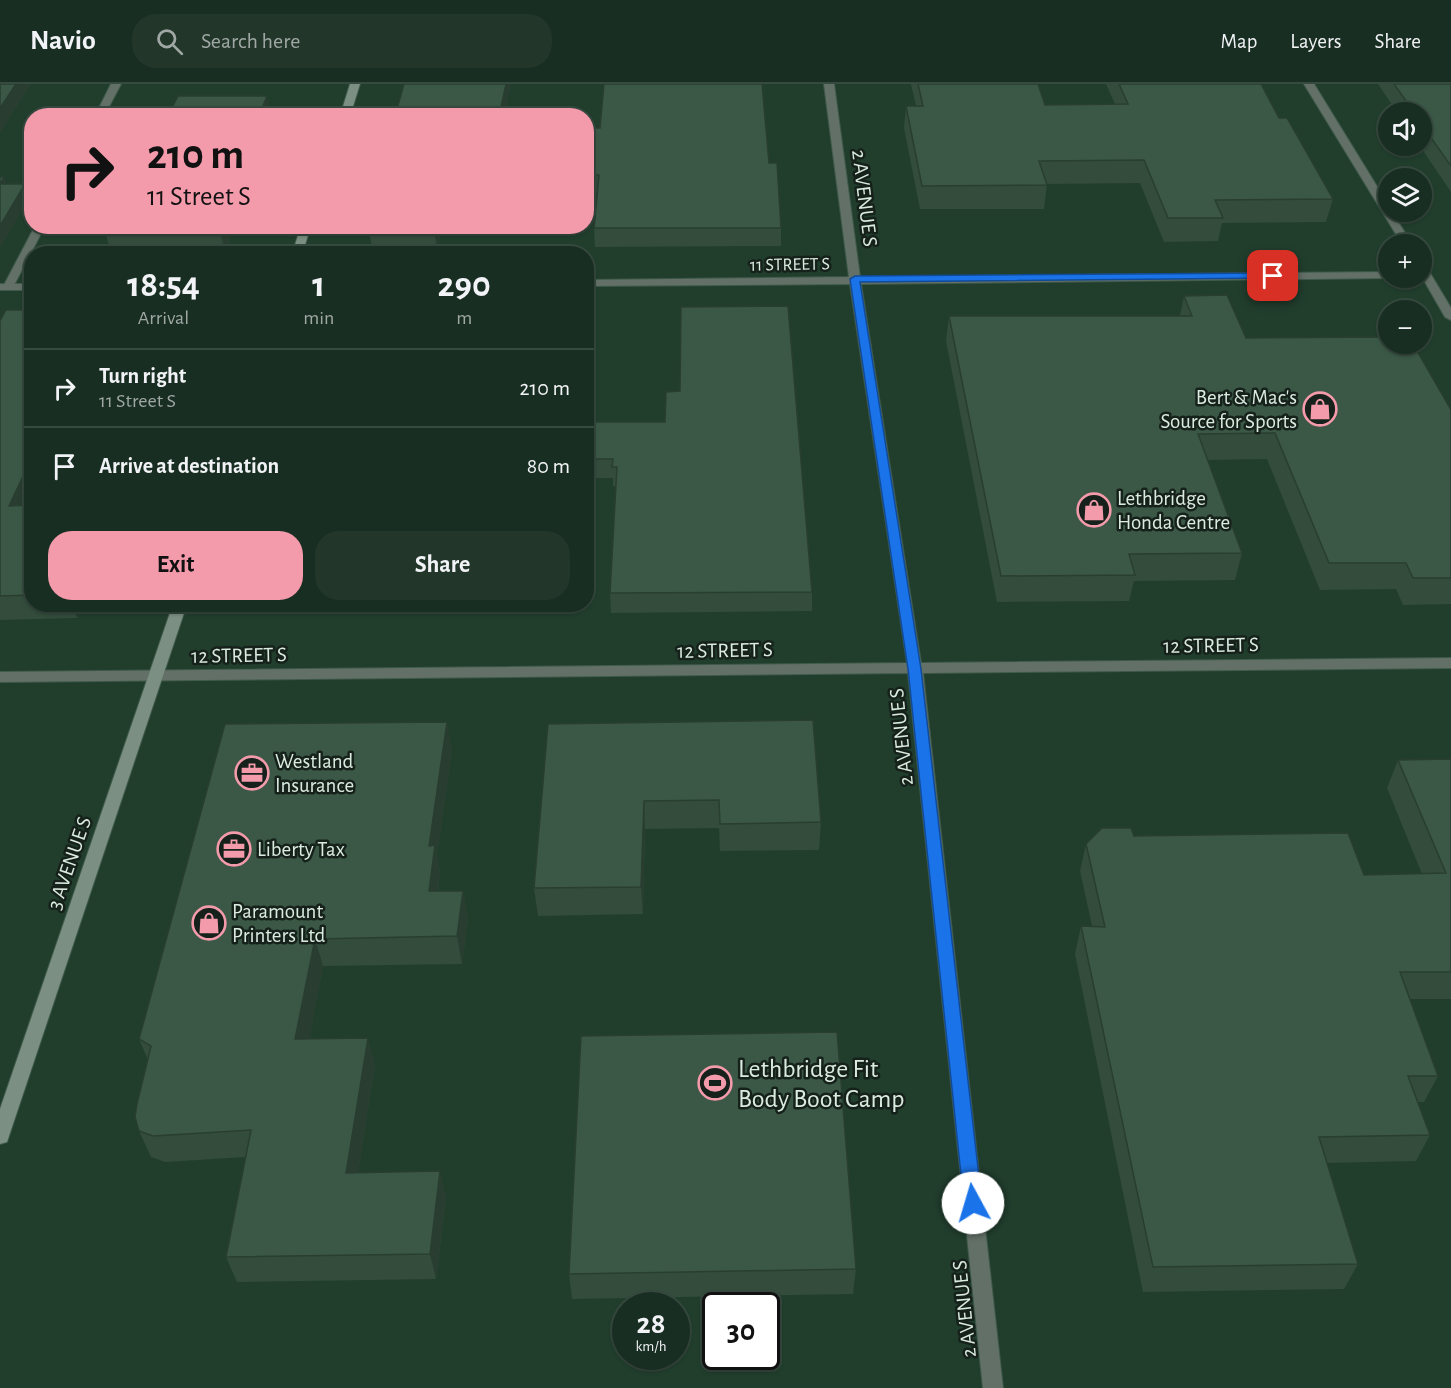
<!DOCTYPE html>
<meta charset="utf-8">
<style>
:root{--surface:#192e22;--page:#22362a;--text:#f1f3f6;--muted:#9fa8a5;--line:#374a40;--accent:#f39aab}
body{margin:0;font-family:"Alegreya Sans",sans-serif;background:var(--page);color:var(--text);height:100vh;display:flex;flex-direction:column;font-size:22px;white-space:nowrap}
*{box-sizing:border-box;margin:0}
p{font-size:20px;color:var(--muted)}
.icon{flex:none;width:33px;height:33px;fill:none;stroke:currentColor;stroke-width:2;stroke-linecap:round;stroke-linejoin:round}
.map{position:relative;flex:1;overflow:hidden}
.drawer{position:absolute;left:24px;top:162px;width:570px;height:366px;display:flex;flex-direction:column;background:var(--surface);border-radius:24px;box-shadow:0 2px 4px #0004,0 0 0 2px var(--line)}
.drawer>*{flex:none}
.guide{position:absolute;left:24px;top:24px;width:570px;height:126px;border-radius:24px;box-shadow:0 2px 4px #0004,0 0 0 2px var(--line);background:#f39aab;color:#111;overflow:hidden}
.controls{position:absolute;left:1378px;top:18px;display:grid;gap:12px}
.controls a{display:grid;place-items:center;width:54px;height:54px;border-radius:50%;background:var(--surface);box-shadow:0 2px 4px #0004,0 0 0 2px var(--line);font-size:30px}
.speed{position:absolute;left:612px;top:1208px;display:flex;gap:12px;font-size:30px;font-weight:700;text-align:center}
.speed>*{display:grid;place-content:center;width:78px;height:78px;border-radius:50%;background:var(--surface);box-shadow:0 2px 4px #0004,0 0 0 2px var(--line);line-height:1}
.speed small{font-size:15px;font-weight:400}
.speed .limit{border:3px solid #111;border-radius:9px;background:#fff;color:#111}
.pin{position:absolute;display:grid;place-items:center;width:51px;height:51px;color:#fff;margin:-26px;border-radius:12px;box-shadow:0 3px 9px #0006}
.me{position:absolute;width:66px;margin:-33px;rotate:354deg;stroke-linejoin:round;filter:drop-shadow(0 0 4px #0008)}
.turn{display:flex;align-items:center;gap:21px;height:126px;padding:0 24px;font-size:27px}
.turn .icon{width:78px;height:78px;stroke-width:2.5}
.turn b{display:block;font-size:42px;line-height:51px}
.eta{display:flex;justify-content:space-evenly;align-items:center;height:102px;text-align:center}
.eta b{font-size:36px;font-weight:700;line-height:42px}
.button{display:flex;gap:12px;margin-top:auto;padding:12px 24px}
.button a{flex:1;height:69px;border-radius:24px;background:var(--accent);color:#111;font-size:24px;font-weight:700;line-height:69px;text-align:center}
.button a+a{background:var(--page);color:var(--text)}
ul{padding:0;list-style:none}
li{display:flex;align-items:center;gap:18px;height:78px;padding:0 24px;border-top:2px solid var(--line)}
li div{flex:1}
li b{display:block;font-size:22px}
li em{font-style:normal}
header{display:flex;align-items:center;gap:36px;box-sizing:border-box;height:84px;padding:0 30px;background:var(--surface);border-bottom:2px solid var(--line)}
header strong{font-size:28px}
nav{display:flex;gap:33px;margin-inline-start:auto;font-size:21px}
.search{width:420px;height:54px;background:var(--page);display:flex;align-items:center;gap:15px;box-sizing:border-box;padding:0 21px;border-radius:24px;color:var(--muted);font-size:22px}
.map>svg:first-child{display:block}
</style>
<header>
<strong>Navio</strong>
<div class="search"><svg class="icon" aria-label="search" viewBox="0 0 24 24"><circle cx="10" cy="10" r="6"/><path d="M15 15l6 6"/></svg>Search here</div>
<nav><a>Map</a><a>Layers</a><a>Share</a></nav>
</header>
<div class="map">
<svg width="1451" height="1304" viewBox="0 0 1451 1304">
<rect width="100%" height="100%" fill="#213e2d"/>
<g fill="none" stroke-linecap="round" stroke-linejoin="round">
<!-- lane casing -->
<g stroke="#3f5a4a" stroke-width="2">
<g id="lane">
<path d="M 111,0 L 121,0 L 104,32 L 95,32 Z"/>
<path d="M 35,142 L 45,142 L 13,203 L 12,205 L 4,205 L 3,203 Z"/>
</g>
</g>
<!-- street casing -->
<g stroke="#3f5a4a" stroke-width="2">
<g id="street">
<path d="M 824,0 L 834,0 L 860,193 L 1389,188 L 1389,194 L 1392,194 L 861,200 L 921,579 L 1451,574 L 1451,584 L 923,589 L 1003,1304 L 983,1304 L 908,589 L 0,598 L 0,588 L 907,579 L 850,200 L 586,202 L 586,196 L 849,193 Z"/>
<path d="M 1304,0 L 1314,0 L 1389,122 L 1389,128 L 1392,128 L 1412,160 L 1402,160 Z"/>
<path d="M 1422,181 L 1427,184 L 1451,224 L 1451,236 L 1445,233 L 1422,193 Z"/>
<rect x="0" y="200" width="32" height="6"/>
</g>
</g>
<!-- secondary casing -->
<g stroke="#3f5a4a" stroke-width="2">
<g id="secondary">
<path d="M 350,0 L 360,0 L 350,32 L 340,32 Z"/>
<path d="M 301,142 L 311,142 L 302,170 L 292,170 Z"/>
<path d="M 173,520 L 187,520 L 9,1052 L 7,1058 L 0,1060 L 0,1025 Z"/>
</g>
</g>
<!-- lane -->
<use href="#lane" fill="#637067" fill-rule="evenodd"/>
<!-- street -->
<use href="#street" fill="#637067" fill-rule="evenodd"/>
<!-- secondary -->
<use href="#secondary" fill="#7b8f82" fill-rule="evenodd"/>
</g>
<!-- wall -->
<g fill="#334c3c">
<path d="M 911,0 L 1038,0 L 1045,21 L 1115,20 L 1106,0 L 1261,0 L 1279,34 L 1333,115 L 1326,138 L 1222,139 L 1218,157 L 1164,158 L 1140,99 L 1047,100 L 1044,125 L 920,125 L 904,44 L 906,22 L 916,22 Z"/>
<path d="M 1378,0 L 1451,0 L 1451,108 L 1420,62 L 1422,62 L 1422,28 L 1397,28 Z"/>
<path d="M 586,44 L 769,79 L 781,144 L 781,162 L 595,163 L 594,144 L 597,110 L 586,110 Z"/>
<path d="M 235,142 L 225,168 L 111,169 L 104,144 Z"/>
<path d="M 442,142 L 437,165 L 372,165 L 369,146 Z"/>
<path d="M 1184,212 L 1246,254 L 1451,326 L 1451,520 L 1403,521 L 1396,505 L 1320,506 L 1267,375 L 1207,376 L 1242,469 L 1235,496 L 1134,497 L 1129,517 L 997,518 L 946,257 L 949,232 L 1180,232 Z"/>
<path d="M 0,237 L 28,421 L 32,421 L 32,520 L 83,520 L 77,534 L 0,536 Z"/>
<path d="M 586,338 L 812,508 L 812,527 L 611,529 L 610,509 L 616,402 L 613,402 L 613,394 L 586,394 Z"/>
<path d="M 271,520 L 403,520 L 402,529 L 274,530 Z"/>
<path d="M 548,640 L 821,738 L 819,766 L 720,767 L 719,744 L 645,745 L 643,830 L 538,832 L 534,804 Z"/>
<path d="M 452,665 L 437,770 L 440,789 L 438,807 L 463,807 L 468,834 L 462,880 L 323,882 L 309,955 L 375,981 L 358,1088 L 446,1113 L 436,1195 L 237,1198 L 226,1173 L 246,1073 L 165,1078 L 151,1073 L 139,1047 L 148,976 L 139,955 Z"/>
<path d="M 1451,675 L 1451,915 L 1410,915 L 1438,992 L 1424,1018 L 1418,1018 L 1430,1051 L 1416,1077 L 1327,1079 L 1358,1180 L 1344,1205 L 1143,1208 L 1075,870 L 1081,842 L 1092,842 L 1080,787 L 1086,760 L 1134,752 L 1364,791 L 1422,790 L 1387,704 L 1398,676 Z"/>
<path d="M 856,1185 L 853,1210 L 572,1215 L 569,1190 Z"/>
</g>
<!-- shaded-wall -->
<g fill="#293e31">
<path d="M 16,0 L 31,0 L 0,49 L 0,24 Z"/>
<path d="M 506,0 L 511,0 L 505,32 L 499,32 Z"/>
<path d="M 267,12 L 271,32 L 259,32 Z"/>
<path d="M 4,93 L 9,107 L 0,100 Z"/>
<path d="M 25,100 L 29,114 L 0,164 L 0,142 Z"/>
<path d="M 235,142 L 225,168 L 219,143 Z"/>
<path d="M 435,142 L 442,142 L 437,165 L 434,146 Z"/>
<path d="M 32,373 L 32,414 L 18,445 L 9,422 Z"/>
<path d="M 73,520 L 83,520 L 77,534 Z"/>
<path d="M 400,520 L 403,520 L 402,529 Z"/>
<path d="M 447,638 L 452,665 L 437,770 L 440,789 L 434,834 L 429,807 L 429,762 Z"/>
<path d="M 644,717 L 645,745 L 643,830 L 641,803 Z"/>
<path d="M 463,807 L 468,834 L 462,880 L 457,852 Z"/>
<path d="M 315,855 L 323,882 L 304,982 L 295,955 Z"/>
<path d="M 368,954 L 375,981 L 354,1114 L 346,1089 Z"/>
<path d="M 440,1087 L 446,1113 L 436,1195 L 430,1170 Z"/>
</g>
<!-- building -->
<g fill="#3b5846" stroke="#293e31" stroke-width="1.5">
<path d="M 0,0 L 16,0 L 0,24 Z"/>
<path d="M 404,0 L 506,0 L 499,32 L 395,32 Z"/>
<path d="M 604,0 L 762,0 L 769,79 L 777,79 L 781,144 L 594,144 L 599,91 L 586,91 L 586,44 L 600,44 Z"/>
<path d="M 918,0 L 1038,0 L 1045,21 L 1128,20 L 1119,0 L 1261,0 L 1279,34 L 1287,34 L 1333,115 L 1215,116 L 1223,134 L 1168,134 L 1144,76 L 1039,77 L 1047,101 L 922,102 L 906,22 L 923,22 Z"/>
<path d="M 1394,0 L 1451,0 L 1451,82 L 1422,41 L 1422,28 L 1414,28 Z"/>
<path d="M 178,12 L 267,12 L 259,32 L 168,32 Z"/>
<path d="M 0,93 L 4,93 L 0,100 Z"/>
<path d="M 0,100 L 25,100 L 0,142 Z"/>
<path d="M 105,142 L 219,142 L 104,144 Z"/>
<path d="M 370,142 L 435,142 L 434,146 L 369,146 Z"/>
<path d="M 1227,211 L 1246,254 L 1389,253 L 1389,260 L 1413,260 L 1451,326 L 1451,494 L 1413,494 L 1406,479 L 1329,479 L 1275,349 L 1198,350 L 1242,469 L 1129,470 L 1135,491 L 1001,492 L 949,232 L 1192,232 L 1184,212 Z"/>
<path d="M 788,222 L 812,508 L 610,509 L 617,383 L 612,383 L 613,375 L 586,375 L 586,338 L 665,338 L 666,308 L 680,307 L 681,223 Z"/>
<path d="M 6,226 L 32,226 L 32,373 L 9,422 L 32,421 L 32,511 L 0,512 L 0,237 Z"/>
<path d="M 813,636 L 821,738 L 720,740 L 719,716 L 644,717 L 641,803 L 534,804 L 548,640 Z"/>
<path d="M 447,638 L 429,762 L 435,761 L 429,807 L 463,807 L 457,852 L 315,855 L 295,955 L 368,954 L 346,1089 L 440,1087 L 430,1170 L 226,1173 L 251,1046 L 153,1052 L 139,1047 L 135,1033 L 137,1020 L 151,962 L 139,955 L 225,640 Z"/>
<path d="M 1451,675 L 1451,888 L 1400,888 L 1438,992 L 1408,992 L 1430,1051 L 1319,1053 L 1358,1180 L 1153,1183 L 1081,842 L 1105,843 L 1086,760 L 1102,744 L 1131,744 L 1134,752 L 1348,749 L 1364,791 L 1446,789 L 1398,676 Z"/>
<path d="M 837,948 L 856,1185 L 569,1190 L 581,952 Z"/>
</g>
<!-- route -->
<path fill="#1a73e8" stroke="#114b97" stroke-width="1.5" d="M 1273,189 L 1276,190 L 1276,194 L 860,198 L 921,585 L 982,1119 L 979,1124 L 973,1126 L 967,1124 L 964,1119 L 908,585 L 850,195 L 855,192 Z"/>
<!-- icons -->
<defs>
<g id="shop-ring" transform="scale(1.725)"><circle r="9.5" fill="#15211a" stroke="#f39aab" stroke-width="1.5"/><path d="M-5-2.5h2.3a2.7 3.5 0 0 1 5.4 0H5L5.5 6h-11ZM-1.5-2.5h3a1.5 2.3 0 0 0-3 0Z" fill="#f39aab"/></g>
<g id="office-ring" transform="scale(1.725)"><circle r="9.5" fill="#15211a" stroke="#f39aab" stroke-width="1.5"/><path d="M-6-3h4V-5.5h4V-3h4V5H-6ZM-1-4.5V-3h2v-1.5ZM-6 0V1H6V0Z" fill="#f39aab"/></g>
<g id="stadium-ring" transform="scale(1.725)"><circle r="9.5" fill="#15211a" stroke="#f39aab" stroke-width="1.5"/><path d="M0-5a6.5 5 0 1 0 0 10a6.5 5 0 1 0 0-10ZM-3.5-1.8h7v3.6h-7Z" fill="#f39aab"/></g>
</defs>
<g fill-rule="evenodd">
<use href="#shop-ring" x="1320" y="325"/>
<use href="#shop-ring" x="1094" y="426"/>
<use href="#office-ring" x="252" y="689"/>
<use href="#office-ring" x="234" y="765"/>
<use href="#shop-ring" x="209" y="839"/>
<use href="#stadium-ring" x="715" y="999"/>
</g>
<g text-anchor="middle" stroke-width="5" stroke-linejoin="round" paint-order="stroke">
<!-- far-street labels -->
<g font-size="18" fill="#daebe0" stroke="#15211a">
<text transform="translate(790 180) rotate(-1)" y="6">11 STREET S</text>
</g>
<!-- street labels -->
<g font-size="21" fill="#daebe0" stroke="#15211a">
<text transform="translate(865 114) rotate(83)" y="7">2 AVENUE S</text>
<text transform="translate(1211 561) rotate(-1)" y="7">12 STREET S</text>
<text transform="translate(725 566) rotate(-1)" y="7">12 STREET S</text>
<text transform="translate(239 571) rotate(-1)" y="7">12 STREET S</text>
<text transform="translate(901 653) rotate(-96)" y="7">2 AVENUE S</text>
<text transform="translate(69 779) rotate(-71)" y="7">3 AVENUE S</text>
<text transform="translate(964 1225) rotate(-96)" y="7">2 AVENUE S</text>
</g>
<!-- poi labels -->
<g font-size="21" fill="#daebe0" stroke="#15211a" text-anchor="start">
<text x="1297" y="320" text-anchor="end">Bert &amp; Mac's<tspan x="1297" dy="24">Source for Sports</tspan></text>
<text x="1117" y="421">Lethbridge<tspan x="1117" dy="24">Honda Centre</tspan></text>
<text x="275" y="684">Westland<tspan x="275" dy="24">Insurance</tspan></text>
<text x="257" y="772">Liberty Tax</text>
<text x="232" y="834">Paramount<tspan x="232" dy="24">Printers Ltd</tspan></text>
</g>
<!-- near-poi labels -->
<g font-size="26" fill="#daebe0" stroke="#15211a" text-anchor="start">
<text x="738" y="993">Lethbridge Fit<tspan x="738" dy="30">Body Boot Camp</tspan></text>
</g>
</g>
</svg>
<div class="controls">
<a><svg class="icon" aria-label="sound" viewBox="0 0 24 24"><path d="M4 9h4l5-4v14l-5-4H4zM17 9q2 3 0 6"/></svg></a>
<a><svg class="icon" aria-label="layers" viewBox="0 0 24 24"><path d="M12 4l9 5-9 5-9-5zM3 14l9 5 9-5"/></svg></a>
<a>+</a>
<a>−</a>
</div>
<div class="speed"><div>28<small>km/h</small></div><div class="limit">30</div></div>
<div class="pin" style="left:1273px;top:192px;background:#d93025"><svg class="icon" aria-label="arrive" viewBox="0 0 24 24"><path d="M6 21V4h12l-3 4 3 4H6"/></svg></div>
<svg class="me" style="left:973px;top:1119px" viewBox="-20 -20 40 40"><circle r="19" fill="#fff"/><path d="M0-13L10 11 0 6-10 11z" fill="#1a73e8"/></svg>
<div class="guide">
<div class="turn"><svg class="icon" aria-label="right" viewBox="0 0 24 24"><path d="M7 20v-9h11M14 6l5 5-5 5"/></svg><div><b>210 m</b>11 Street S</div></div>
</div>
<section class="drawer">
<div class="eta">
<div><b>18:54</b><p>Arrival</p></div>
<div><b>1</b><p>min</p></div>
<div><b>290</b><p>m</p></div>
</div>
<ul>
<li><svg class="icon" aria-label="right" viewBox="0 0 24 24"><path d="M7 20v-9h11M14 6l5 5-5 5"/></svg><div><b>Turn right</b><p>11 Street S</p></div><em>210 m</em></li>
<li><svg class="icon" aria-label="arrive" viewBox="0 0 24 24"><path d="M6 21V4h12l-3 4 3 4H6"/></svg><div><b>Arrive at destination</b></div><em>80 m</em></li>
</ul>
<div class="button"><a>Exit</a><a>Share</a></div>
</section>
</div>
